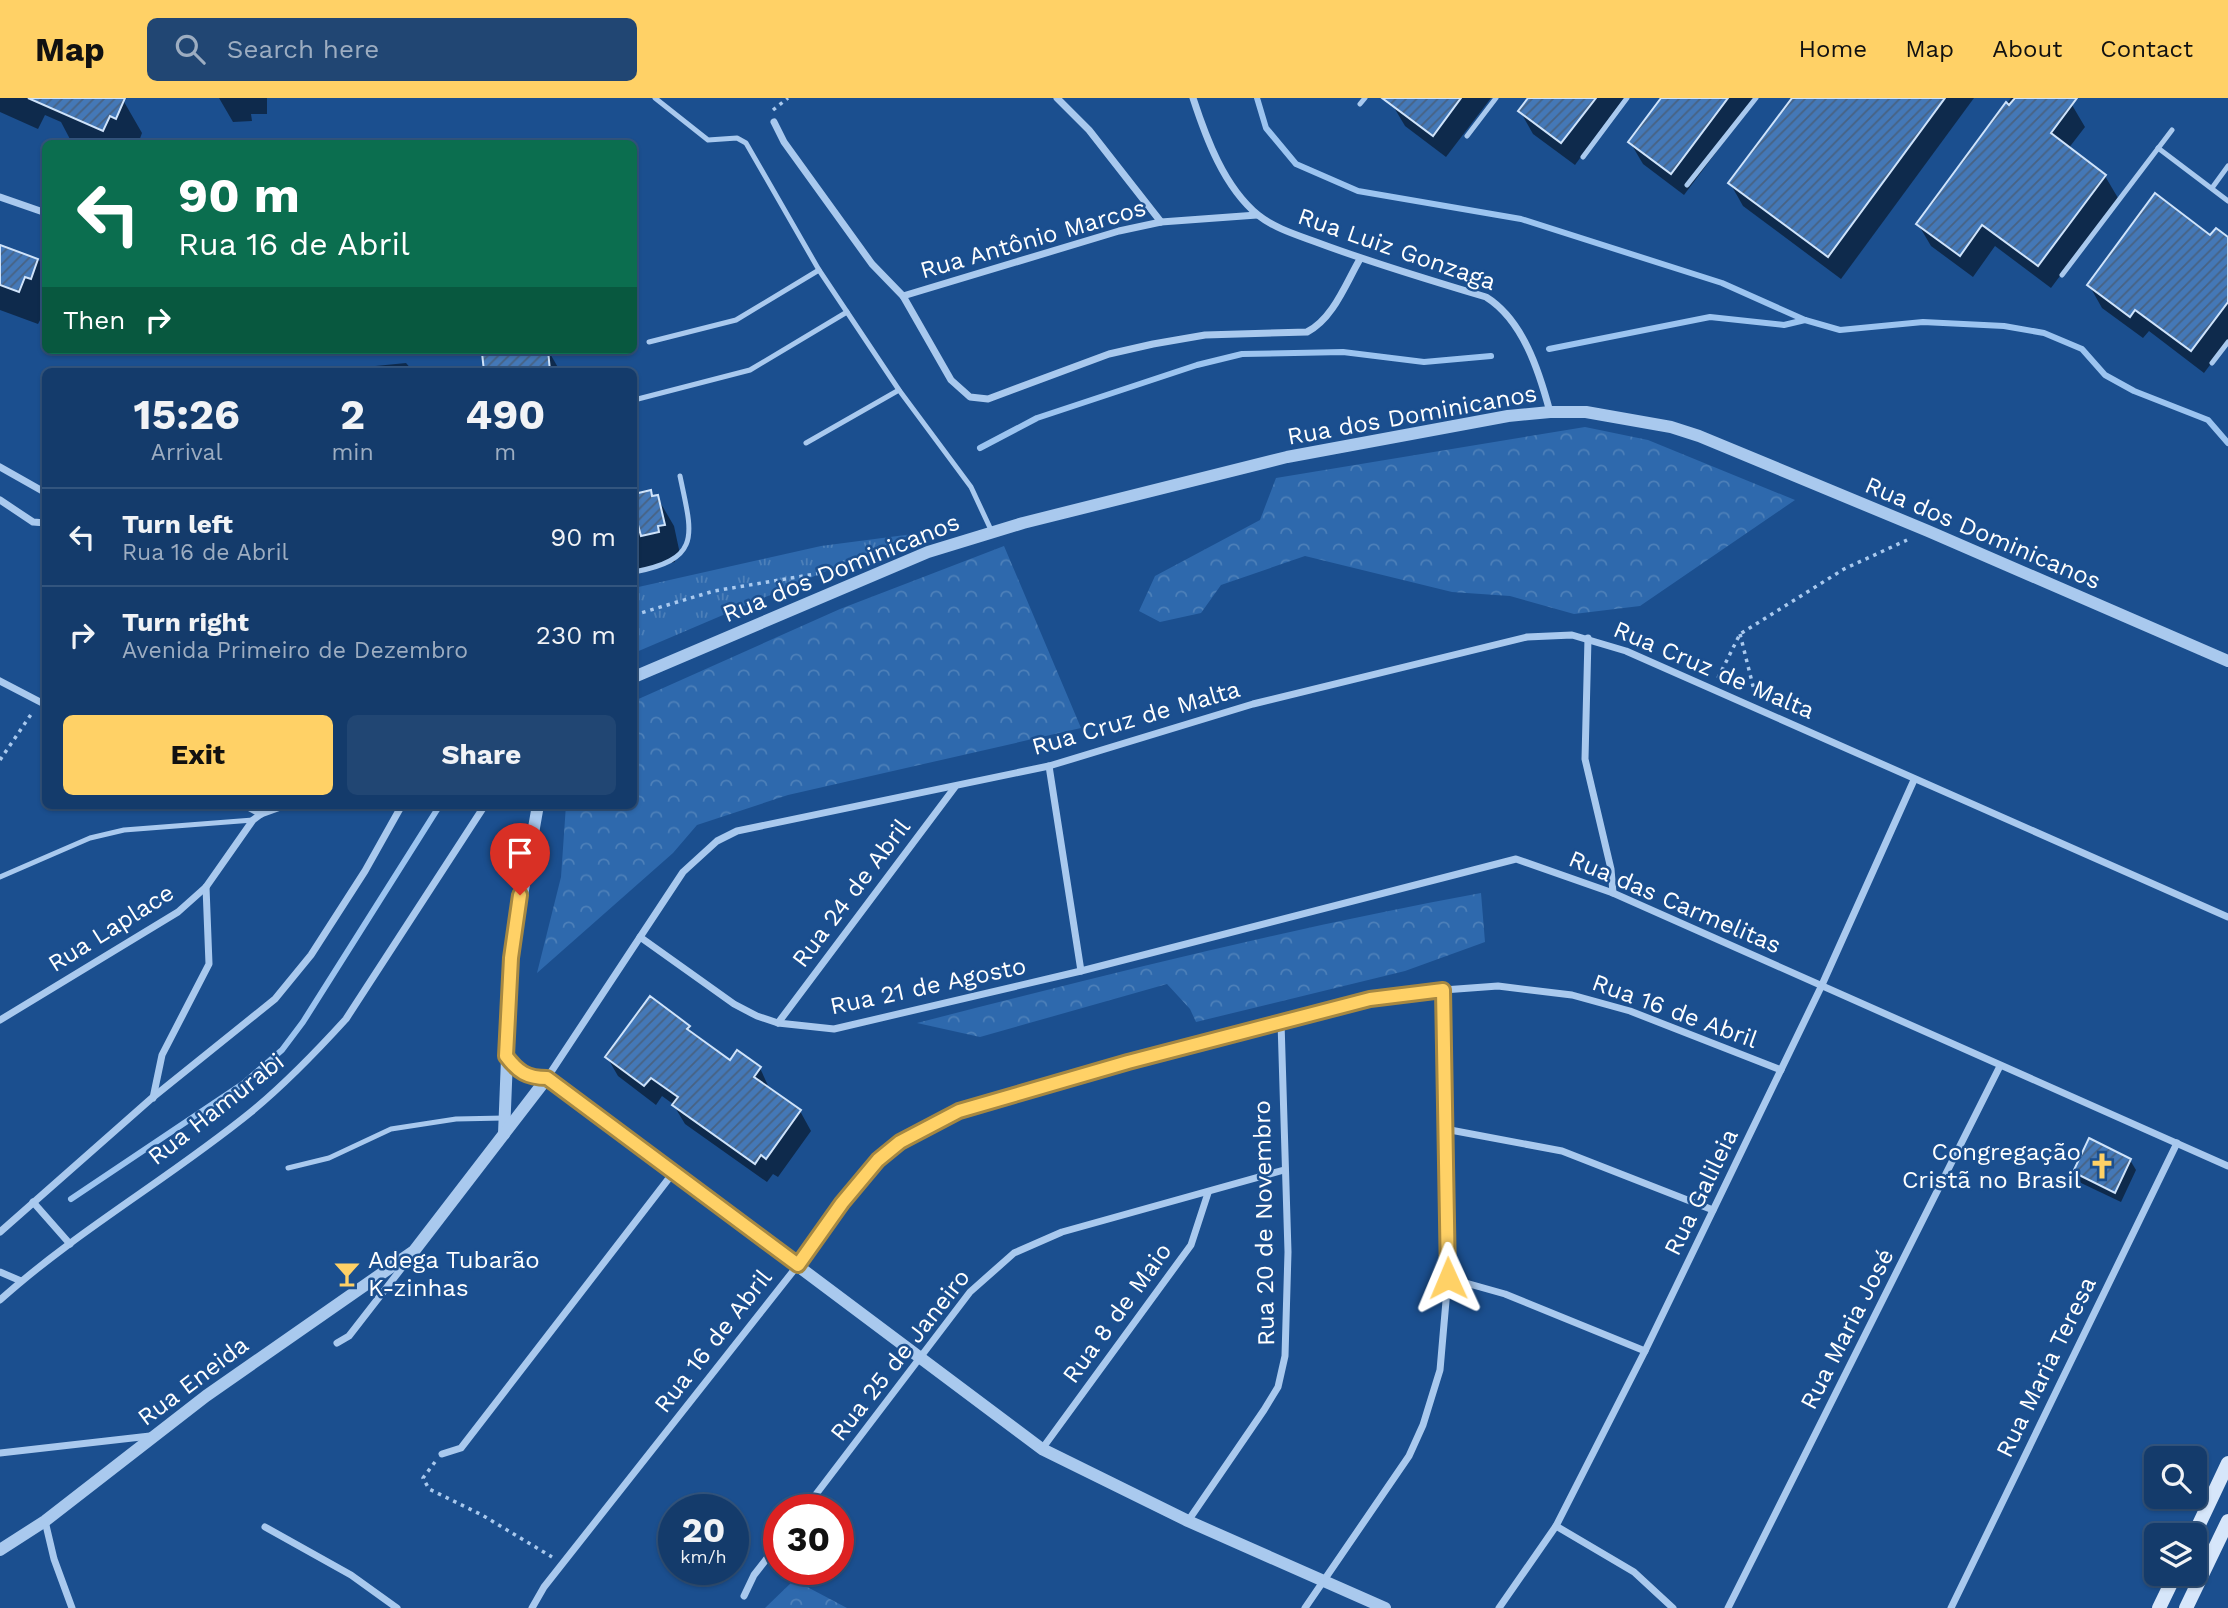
<!DOCTYPE html>
<meta charset="utf-8">
<style>
:root{--surface:#143b6b;--page:#214673;--text:#f1f3f6;--muted:#9dadc1;--line:#33557e;--accent:#ffd166}
body{margin:0;font-family:"Work Sans",sans-serif;background:var(--page);color:var(--text);height:100vh;display:flex;flex-direction:column;font-size:26px;white-space:nowrap}
*{box-sizing:border-box;margin:0}
p{font-size:23px;color:var(--muted)}
.icon{flex:none;width:38px;height:38px;fill:none;stroke:currentColor;stroke-width:2;stroke-linecap:round;stroke-linejoin:round}
.map{position:relative;flex:1;overflow:hidden}
.panel{position:absolute;left:42px;top:270px;width:595px;height:441px;display:flex;flex-direction:column;background:var(--surface);border-radius:10px;box-shadow:0 2px 5px #0004,0 0 0 2px var(--line)}
.panel>*{flex:none}
.hud{position:absolute;left:42px;top:42px;width:595px;height:214px;border-radius:10px;box-shadow:0 2px 5px #0004,0 0 0 2px var(--line);background:#0b6e4f;color:#fff;overflow:hidden}
.buttons{position:absolute;left:2144px;top:1348px;display:grid;gap:14px}
.buttons a{display:grid;place-items:center;width:63px;height:63px;border-radius:10px;background:var(--surface);box-shadow:0 2px 5px #0004,0 0 0 2px var(--line);font-size:35px}
.speed{position:absolute;left:658px;top:1396px;display:flex;gap:14px;font-size:35px;font-weight:700;text-align:center}
.speed>*{display:grid;place-content:center;width:91px;height:91px;border-radius:50%;background:var(--surface);box-shadow:0 2px 5px #0004,0 0 0 2px var(--line);line-height:1}
.speed small{font-size:18px;font-weight:400}
.speed .limit{border:10px solid #d22;background:#fff;color:#111}
.pin{position:absolute;display:grid;place-items:center;width:60px;height:60px;color:#fff;margin:-72px -30px;border-radius:50% 50% 50% 0;rotate:-45deg;box-shadow:0 0 7px #0007}
.pin .icon{rotate:45deg}
.me{position:absolute;width:77px;margin:-38px;rotate:359deg;stroke-linejoin:round;filter:drop-shadow(0 0 5px #0008)}
.turn{display:flex;align-items:center;gap:24px;height:147px;padding:0 21px;font-size:32px}
.turn .icon{width:91px;height:91px;stroke-width:2.5}
.turn b{display:block;font-size:49px;line-height:60px}
.then{display:flex;align-items:center;height:66px;padding:0 21px;background:#0003;gap:14px;font-size:26px}
.eta{display:flex;justify-content:space-evenly;align-items:center;height:119px;text-align:center}
.eta b{font-size:42px;font-weight:700;line-height:49px}
.primary-button{display:flex;gap:14px;margin-top:auto;padding:14px 21px}
.primary-button a{flex:1;height:80px;border-radius:10px;background:var(--accent);color:#111;font-size:28px;font-weight:700;line-height:80px;text-align:center}
.primary-button a+a{background:var(--page);color:var(--text)}
ul{padding:0;list-style:none}
li{display:flex;align-items:center;gap:21px;height:98px;padding:0 21px;border-top:2px solid var(--line)}
li div{flex:1}
li b{display:block;font-size:26px}
li em{font-style:normal}
header{display:flex;align-items:center;gap:42px;box-sizing:border-box;height:98px;padding:0 35px;background:var(--accent);color:#111}
header strong{font-size:33px}
nav{display:flex;gap:38px;margin-inline-start:auto;font-size:24px}
.search{width:490px;height:63px;background:var(--page);display:flex;align-items:center;gap:18px;box-sizing:border-box;padding:0 24px;border-radius:10px;color:var(--muted);font-size:26px}
.map>svg:first-child{display:block}
</style>
<header>
<strong>Map</strong>
<div class="search"><svg class="icon" aria-label="search" viewBox="0 0 24 24"><circle cx="10" cy="10" r="6"/><path d="M15 15l6 6"/></svg>Search here</div>
<nav><a>Home</a><a>Map</a><a>About</a><a>Contact</a></nav>
</header>
<div class="map">
<svg width="2228" height="1510" viewBox="0 0 2228 1510">
<defs>
<pattern id="grass-tufts" width="24" height="20" patternUnits="userSpaceOnUse" patternTransform="scale(1.75)"><rect width="24" height="20" fill="#2e69ad"/><path d="M3 7l-1-3M5 7V3M7 7l1-3M15 17l-1-3M17 17v-4M19 17l1-3" fill="none" stroke="#4d80b9"/></pattern>
<pattern id="forest-crowns" width="20" height="18" patternUnits="userSpaceOnUse" patternTransform="scale(1.75)"><rect width="20" height="18" fill="#2e69ad"/><path d="M2 6a3 3 0 1 1 6 0M12 15a3 3 0 1 1 6 0" fill="none" stroke="#4d80b9"/></pattern>
<pattern id="building-hatch" width="6" height="6" patternUnits="userSpaceOnUse" patternTransform="scale(1.75)"><rect width="6" height="6" fill="#4478b7"/><path d="M-1 1l2-2M0 6l6-6M5 7l2-2" fill="none" stroke="#486282"/></pattern>
</defs>
<rect width="100%" height="100%" fill="#1b4f8f"/>
<!-- grass -->
<path fill="url(#grass-tufts)" d="M 913,436 L 634,555 L 634,490 L 821,448 Z"/>
<!-- forest -->
<g fill="url(#forest-crowns)">
<path d="M 1585,329 L 1648,342 L 1795,402 L 1640,508 L 1574,516 L 1510,498 L 1452,494 L 1305,458 L 1221,487 L 1201,515 L 1160,524 L 1139,513 L 1155,478 L 1260,422 L 1276,380 Z"/>
<path d="M 1004,448 L 1081,630 L 788,697 L 697,727 L 673,755 L 537,875 L 561,779 L 566,707 L 634,707 L 634,603 L 840,511 Z"/>
<path d="M 1481,795 L 1485,844 L 1405,873 L 1196,924 L 1190,911 L 1167,886 L 980,939 L 917,925 C 1104,877 1291,830 1481,795 Z"/>
<path d="M 794,1482 L 847,1510 L 765,1510 Z"/>
</g>
<!-- shadow -->
<g fill="#0007">
<path d="M 0,0 L 118,0 L 123,2 L 142,35 L 138,46 L 78,46 L 71,43 L 61,24 L 45,17 L 38,31 L 0,14 Z"/>
<path d="M 219,0 L 267,0 L 267,16 L 251,16 L 252,23 L 233,24 Z"/>
<path d="M 1396,0 L 1491,0 L 1446,59 L 1405,28 L 1392,6 Z"/>
<path d="M 1530,0 L 1624,0 L 1575,67 L 1533,36 L 1520,13 Z"/>
<path d="M 1663,0 L 1757,0 L 1684,97 L 1643,66 L 1630,44 Z"/>
<path d="M 1794,0 L 1974,0 L 1841,181 L 1743,108 L 1730,85 Z"/>
<path d="M 2011,0 L 2063,0 L 2072,7 L 2085,29 L 2068,51 L 2105,78 L 2118,100 L 2051,190 L 1995,148 L 1973,179 L 1931,148 L 1918,126 Z"/>
<path d="M 2211,139 L 2228,141 L 2228,243 L 2204,275 L 2149,233 L 2143,240 L 2102,210 L 2089,187 Z"/>
<path d="M 0,148 L 46,165 L 46,211 L 38,226 L 0,212 Z"/>
<path d="M 111,252 L 124,252 L 123,256 Z"/>
<path d="M 490,252 L 548,252 L 560,273 L 486,273 Z"/>
<path d="M 406,265 L 413,273 L 355,273 L 355,270 Z"/>
<path d="M 650,394 L 653,400 L 657,399 L 674,428 L 680,456 L 674,457 L 675,464 L 634,472 L 634,397 Z"/>
<path d="M 688,929 L 694,938 L 731,964 L 760,970 L 770,992 L 800,1013 L 811,1033 L 778,1079 L 773,1076 L 767,1084 L 685,1026 L 673,1006 L 662,998 L 656,1007 L 618,978 L 607,959 Z"/>
<path d="M 2130,1062 L 2136,1072 L 2121,1104 L 2081,1085 L 2075,1074 Z"/>
</g>
<g fill="none" stroke-linecap="round" stroke-linejoin="round">
<!-- stream -->
<g stroke="#9cc4f0" stroke-width="6">
<path d="M 1257,0 L 1266,30 L 1296,66 L 1358,93 L 1521,121 L 1722,185 L 1805,222 L 1840,232 L 1923,224 L 2004,228 L 2044,235 L 2082,251 L 2105,277 L 2134,293 L 2208,322 L 2228,345"/>
<path d="M 1549,251 L 1710,219 L 1784,227 L 1805,222"/>
<path d="M 980,350 L 1037,320 L 1197,267 L 1242,256 L 1343,254 L 1424,264 L 1491,258"/>
<path d="M 71,1101 L 244,985 L 282,952 L 303,924 L 440,707"/>
</g>
</g>
<!-- building -->
<g fill="url(#building-hatch)" stroke="#cfe3fa" stroke-width="2">
<path d="M 28,0 L 125,0 L 116,21 L 110,18 L 103,33 Z"/>
<path d="M 1382,0 L 1461,0 L 1433,38 Z"/>
<path d="M 1528,0 L 1596,0 L 1561,45 L 1518,13 Z"/>
<path d="M 1661,0 L 1728,0 L 1671,76 L 1628,44 Z"/>
<path d="M 1792,0 L 1945,0 L 1828,159 L 1728,85 Z"/>
<path d="M 2015,0 L 2077,0 L 2051,35 L 2106,77 L 2038,168 L 1982,127 L 1960,158 L 1916,126 L 2006,4 L 2009,7 Z"/>
<path d="M 2155,95 L 2210,137 L 2216,130 L 2228,139 L 2228,204 L 2191,253 L 2135,212 L 2130,219 L 2087,187 Z"/>
<path d="M 0,147 L 38,161 L 31,181 L 25,179 L 19,194 L 0,187 Z"/>
<path d="M 488,252 L 548,252 L 550,273 L 484,273 L 482,255 Z"/>
<path d="M 651,392 L 652,398 L 658,397 L 665,427 L 658,428 L 659,434 L 641,438 L 637,423 L 634,424 L 634,396 Z"/>
<path d="M 650,898 L 690,928 L 687,931 L 730,962 L 737,952 L 761,969 L 754,979 L 801,1012 L 766,1061 L 761,1057 L 755,1066 L 672,1007 L 678,999 L 651,980 L 644,988 L 605,959 Z"/>
<path d="M 2089,1040 L 2131,1061 L 2115,1095 L 2073,1074 Z"/>
</g>
<g fill="none" stroke-linecap="round" stroke-linejoin="round">
<!-- path -->
<g stroke="#a9c9ee" stroke-width="3.5" stroke-dasharray="3.5 5" stroke-linecap="butt">
<path d="M 773,12 L 788,0"/>
<path d="M 634,517 L 714,493 L 821,475 L 824,480"/>
<path d="M 1740,536 L 1755,596"/>
<path d="M 1718,580 L 1740,536 L 1844,471 L 1907,442"/>
<path d="M 0,662 L 32,615"/>
<path d="M 435,1364 L 423,1380 L 429,1391 L 482,1417 L 552,1459"/>
</g>
<!-- service -->
<g stroke="#a9c9ee" stroke-width="5">
<path d="M 655,0 L 708,42 L 737,40 L 746,45 L 819,172 L 899,292 L 971,389 L 992,434"/>
<path d="M 1360,6 L 1365,0"/>
<path d="M 1467,38 L 1496,0"/>
<path d="M 2158,50 L 2228,103"/>
<path d="M 1583,59 L 1627,0"/>
<path d="M 1687,87 L 1756,0"/>
<path d="M 2212,90 L 2228,68"/>
<path d="M 2062,177 L 2172,32"/>
<path d="M 649,244 L 736,222 L 819,172"/>
<path d="M 2212,265 L 2228,244"/>
<path d="M 634,302 L 750,272 L 847,214"/>
<path d="M 806,345 L 899,292"/>
<path d="M 634,474 C 703,461 692,436 680,378"/>
<path d="M 0,779 L 90,740 L 124,732 L 253,722"/>
<path d="M 288,1070 L 329,1060 L 391,1031 L 456,1021 L 504,1020"/>
</g>
<!-- minor -->
<g stroke="#a9c9ee" stroke-width="7">
<path d="M 1057,0 L 1089,32 L 1161,124"/>
<path d="M 1193,0 C 1206,40 1224,89 1258,117 C 1274,130 1297,137 1316,144 C 1372,165 1429,182 1486,199 C 1523,222 1539,273 1550,314"/>
<path d="M 774,24 L 784,44 L 872,166 L 903,198 L 951,282 L 970,299 L 988,301 L 1109,256 L 1153,246 L 1205,237 L 1307,234 C 1333,221 1346,185 1360,161"/>
<path d="M 0,99 L 46,115"/>
<path d="M 903,198 L 1119,133 L 1161,124 L 1257,117"/>
<path d="M 0,369 L 46,395"/>
<path d="M 0,402 L 33,424 L 46,425"/>
<path d="M 1588,540 L 1585,661 L 1611,771 L 1613,795"/>
<path d="M 0,583 L 46,607"/>
<path d="M 1049,668 L 1081,873"/>
<path d="M 244,707 L 261,716"/>
<path d="M 640,839 L 734,906 L 757,918 L 778,925 L 834,931 L 1081,873 L 1516,761 L 1613,795 L 2228,1068"/>
<path d="M 0,922 L 178,814 L 206,789 L 253,722 L 261,716 L 286,707"/>
<path d="M 778,925 L 955,689"/>
<path d="M 547,980 L 683,774 L 717,743 L 737,733 L 1049,668 L 1253,606 L 1527,539 L 1572,537 L 1626,553 L 2228,819"/>
<path d="M 153,1000 L 162,957 L 209,866 L 206,789"/>
<path d="M 1445,1031 L 1562,1053 L 1713,1112"/>
<path d="M 33,1104 L 70,1146"/>
<path d="M 0,1134 L 152,1000 L 275,901 L 311,857 L 365,773 L 402,707"/>
<path d="M 0,1174 L 21,1183"/>
<path d="M 1448,1180 L 1505,1196 L 1645,1253"/>
<path d="M 0,1202 C 78,1132 170,1080 251,1014 C 285,986 316,954 346,921 L 485,707"/>
<path d="M 337,1245 L 349,1238 L 408,1162"/>
<path d="M 1042,1351 L 1191,1147 L 1208,1095"/>
<path d="M 0,1355 L 150,1338"/>
<path d="M 442,1356 L 461,1350 L 673,1075"/>
<path d="M 804,1412 L 970,1194 L 1014,1155 L 1062,1134 L 1284,1072"/>
<path d="M 45,1423 L 54,1461 L 72,1510"/>
<path d="M 1188,1423 L 1264,1312 L 1278,1289 L 1285,1258 L 1288,1154 L 1281,924"/>
<path d="M 1556,1428 L 1634,1474 L 1673,1510"/>
<path d="M 265,1429 L 351,1477 L 397,1510"/>
<path d="M 744,1498 L 754,1477 L 779,1445"/>
<path d="M 532,1510 L 544,1489 L 798,1167 L 861,1081 L 900,1044 L 959,1013 L 1128,964 L 1389,896 L 1498,888 L 1572,897 L 1630,913 L 1781,972"/>
<path d="M 1305,1510 L 1409,1358 L 1423,1327 L 1440,1272 L 1448,1180 L 1442,892"/>
<path d="M 1499,1510 L 1556,1428 L 1645,1253 L 1821,889 L 1914,682"/>
<path d="M 1728,1510 L 2000,968"/>
<path d="M 1951,1510 L 2177,1045"/>
</g>
<!-- tertiary -->
<g stroke="#a9c9ee" stroke-width="12">
<path d="M 634,579 L 928,454 L 1023,425 L 1287,359 L 1508,318 L 1550,314 L 1586,314 L 1671,329 L 1699,338 L 1928,433 L 2228,563"/>
<path d="M 506,958 L 524,977 L 547,980"/>
<path d="M 547,980 L 1042,1351 L 1188,1423 L 1385,1510"/>
<path d="M 504,1036 L 511,860 L 538,707"/>
<path d="M 0,1452 L 45,1423 L 206,1298 L 414,1153 L 547,980"/>
</g>
<!-- secondary -->
<g stroke="#d6e6fa" stroke-width="14">
<path d="M 2194,1437 L 2228,1365"/>
<path d="M 2159,1510 L 2176,1475"/>
<path d="M 2186,1510 L 2228,1423"/>
</g>
</g>
<g fill="none" stroke-linecap="round" stroke-linejoin="round">
<!-- route casing -->
<g stroke="#a68842" stroke-width="18">
<path id="route" d="M 520,797 L 511,860 L 506,958 C 518,974 527,980 547,980 L 798,1167 L 842,1105 L 878,1062 L 900,1044 L 959,1013 L 1128,964 L 1370,901 L 1443,892 L 1448,1180"/>
</g>
<!-- route -->
<use href="#route" stroke="#ffd166" stroke-width="12"/>
</g>
<!-- icons -->
<defs>
<g id="church-bare" transform="scale(2.1)"><path d="M-1.2-6h2.4v3.5h3.3v2.4h-3.3V6h-2.4V-.1h-3.3v-2.4h3.3Z" fill="#ffd166" stroke="#1b4f8f" stroke-width="2.5" paint-order="stroke"/></g>
<g id="bar-bare" transform="scale(2.1)"><path d="M-6-5H6L.8 .8V4.5H3.5V6h-7V4.5H-.8V.8Z" fill="#ffd166" stroke="#1b4f8f" stroke-width="2.5" paint-order="stroke"/></g>
</defs>
<g fill-rule="evenodd">
<use href="#church-bare" x="2102" y="1068"/>
<use href="#bar-bare" x="347" y="1176"/>
</g>
<g text-anchor="middle" stroke-width="5" stroke-linejoin="round" paint-order="stroke">
<!-- street labels -->
<g font-size="24" fill="#fff" stroke="#1b4f8f">
<text transform="translate(1033 141) rotate(-16)" y="8">Rua Antônio Marcos</text>
<text transform="translate(1397 151) rotate(19)" y="8">Rua Luiz Gonzaga</text>
<text transform="translate(1412 317) rotate(-10)" y="8">Rua dos Dominicanos</text>
<text transform="translate(1983 435) rotate(23)" y="8">Rua dos Dominicanos</text>
<text transform="translate(841 470) rotate(-22)" y="8">Rua dos Dominicanos</text>
<text transform="translate(1714 572) rotate(23)" y="8">Rua Cruz de Malta</text>
<text transform="translate(1136 620) rotate(-16)" y="8">Rua Cruz de Malta</text>
<text transform="translate(851 795) rotate(-53)" y="8">Rua 24 de Abril</text>
<text transform="translate(1675 804) rotate(23)" y="8">Rua das Carmelitas</text>
<text transform="translate(111 830) rotate(-32)" y="8">Rua Laplace</text>
<text transform="translate(928 888) rotate(-12)" y="8">Rua 21 de Agosto</text>
<text transform="translate(1675 913) rotate(20)" y="8">Rua 16 de Abril</text>
<text transform="translate(216 1011) rotate(-38)" y="8">Rua Hamurabi</text>
<text transform="translate(1701 1094) rotate(-64)" y="8">Rua Galileia</text>
<text transform="translate(1264 1125) rotate(-91)" y="8">Rua 20 de Novembro</text>
<text transform="translate(1117 1215) rotate(-54)" y="8">Rua 8 de Maio</text>
<text transform="translate(1847 1231) rotate(-63)" y="8">Rua Maria José</text>
<text transform="translate(713 1243) rotate(-52)" y="8">Rua 16 de Abril</text>
<text transform="translate(900 1257) rotate(-52)" y="8">Rua 25 de Janeiro</text>
<text transform="translate(2046 1269) rotate(-64)" y="8">Rua Maria Teresa</text>
<text transform="translate(193 1283) rotate(-37)" y="8">Rua Eneida</text>
</g>
<!-- poi labels -->
<g font-size="24" fill="#fff" stroke="#1b4f8f" text-anchor="end">
<text x="2081" y="1062">Congregação<tspan x="2081" dy="28">Cristã no Brasil</tspan></text>
<text x="368" y="1170" text-anchor="start">Adega Tubarão<tspan x="368" dy="28">K-zinhas</tspan></text>
</g>
</g>
</svg>
<div class="buttons">
<a><svg class="icon" aria-label="search" viewBox="0 0 24 24"><circle cx="10" cy="10" r="6"/><path d="M15 15l6 6"/></svg></a>
<a><svg class="icon" aria-label="layers" viewBox="0 0 24 24"><path d="M12 4l9 5-9 5-9-5zM3 14l9 5 9-5"/></svg></a>
</div>
<div class="speed"><div>20<small>km/h</small></div><div class="limit">30</div></div>
<div class="pin" style="left:520px;top:797px;background:#d93025"><svg class="icon" aria-label="arrive" viewBox="0 0 24 24"><path d="M6 21V4h12l-3 4 3 4H6"/></svg></div>
<svg class="me" style="left:1448px;top:1180px" viewBox="-20 -20 40 40"><path d="M0-17L14 15 0 8-14 15z" fill="#ffd166" stroke="#fff" stroke-width="4"/></svg>
<div class="hud">
<div class="turn"><svg class="icon" aria-label="left" viewBox="0 0 24 24"><path d="M17 20v-9H6M10 6l-5 5 5 5"/></svg><div><b>90 m</b>Rua 16 de Abril</div></div>
<div class="then">Then<svg class="icon" aria-label="right" viewBox="0 0 24 24"><path d="M7 20v-9h11M14 6l5 5-5 5"/></svg></div>
</div>
<section class="panel">
<div class="eta">
<div><b>15:26</b><p>Arrival</p></div>
<div><b>2</b><p>min</p></div>
<div><b>490</b><p>m</p></div>
</div>
<ul>
<li><svg class="icon" aria-label="left" viewBox="0 0 24 24"><path d="M17 20v-9H6M10 6l-5 5 5 5"/></svg><div><b>Turn left</b><p>Rua 16 de Abril</p></div><em>90 m</em></li>
<li><svg class="icon" aria-label="right" viewBox="0 0 24 24"><path d="M7 20v-9h11M14 6l5 5-5 5"/></svg><div><b>Turn right</b><p>Avenida Primeiro de Dezembro</p></div><em>230 m</em></li>
</ul>
<div class="primary-button"><a>Exit</a><a>Share</a></div>
</section>
</div>
